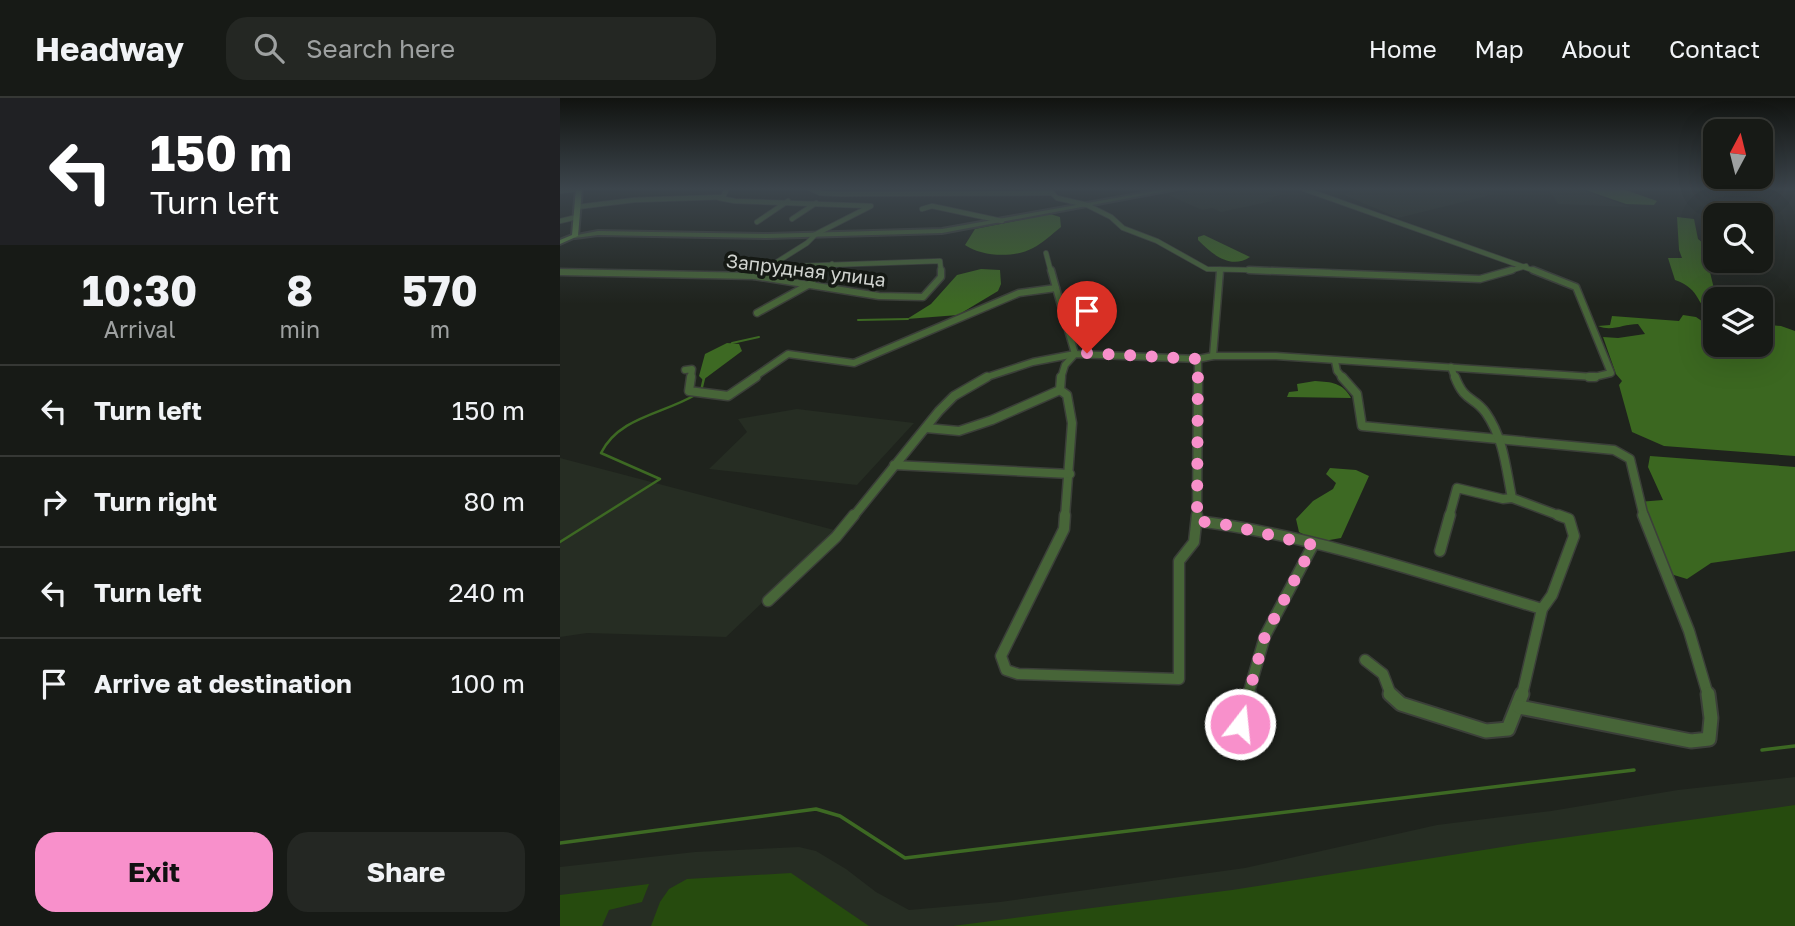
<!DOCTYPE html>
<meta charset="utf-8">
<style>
:root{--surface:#171a16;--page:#242723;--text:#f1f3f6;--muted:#9ea1a1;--line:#363835;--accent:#f890cb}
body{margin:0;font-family:"Golos Text",sans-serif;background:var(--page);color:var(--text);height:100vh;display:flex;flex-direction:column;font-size:26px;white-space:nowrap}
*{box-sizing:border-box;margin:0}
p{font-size:23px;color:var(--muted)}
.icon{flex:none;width:38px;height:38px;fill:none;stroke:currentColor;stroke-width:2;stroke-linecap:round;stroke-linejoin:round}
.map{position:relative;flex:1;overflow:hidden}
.side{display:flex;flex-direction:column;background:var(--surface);width:560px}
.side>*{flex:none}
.top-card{background:#202124;color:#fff;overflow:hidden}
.needle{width:46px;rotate:7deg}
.buttons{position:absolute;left:1143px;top:21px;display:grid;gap:14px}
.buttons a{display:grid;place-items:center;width:70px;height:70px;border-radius:14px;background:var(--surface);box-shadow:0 7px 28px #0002,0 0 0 2px var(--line);font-size:35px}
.pin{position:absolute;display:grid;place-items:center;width:60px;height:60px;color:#fff;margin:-72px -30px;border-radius:50% 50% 50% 0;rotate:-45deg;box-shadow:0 0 7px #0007}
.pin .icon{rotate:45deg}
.me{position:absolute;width:77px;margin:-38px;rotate:16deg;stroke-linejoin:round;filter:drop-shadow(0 0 5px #0008)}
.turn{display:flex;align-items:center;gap:24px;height:147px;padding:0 35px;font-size:32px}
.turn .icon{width:91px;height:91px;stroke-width:2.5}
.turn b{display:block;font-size:49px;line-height:60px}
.eta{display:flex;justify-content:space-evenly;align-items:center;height:119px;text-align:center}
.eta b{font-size:42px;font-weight:700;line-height:49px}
.button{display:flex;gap:14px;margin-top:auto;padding:14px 35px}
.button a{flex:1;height:80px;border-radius:21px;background:var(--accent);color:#111;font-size:28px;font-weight:700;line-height:80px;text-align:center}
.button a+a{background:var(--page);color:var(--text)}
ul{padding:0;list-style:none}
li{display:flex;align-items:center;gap:21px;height:91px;padding:0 35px;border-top:2px solid var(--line)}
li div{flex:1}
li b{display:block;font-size:26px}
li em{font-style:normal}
header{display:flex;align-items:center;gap:42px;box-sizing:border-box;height:98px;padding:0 35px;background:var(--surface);border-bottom:2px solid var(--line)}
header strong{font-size:33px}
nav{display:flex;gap:38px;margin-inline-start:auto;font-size:24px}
.search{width:490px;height:63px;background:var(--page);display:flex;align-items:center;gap:18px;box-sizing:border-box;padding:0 24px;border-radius:21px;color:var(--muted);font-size:26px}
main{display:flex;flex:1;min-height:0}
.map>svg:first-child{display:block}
</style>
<header>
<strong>Headway</strong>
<div class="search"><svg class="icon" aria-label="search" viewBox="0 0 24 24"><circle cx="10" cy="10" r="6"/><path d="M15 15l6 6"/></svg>Search here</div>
<nav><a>Home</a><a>Map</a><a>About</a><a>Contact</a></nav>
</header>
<main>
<section class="side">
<div class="top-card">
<div class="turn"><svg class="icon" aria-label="left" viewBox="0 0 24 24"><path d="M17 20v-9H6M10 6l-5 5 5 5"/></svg><div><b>150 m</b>Turn left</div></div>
</div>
<div class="eta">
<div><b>10:30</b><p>Arrival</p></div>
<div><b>8</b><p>min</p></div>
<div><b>570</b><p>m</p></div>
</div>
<ul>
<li><svg class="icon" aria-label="left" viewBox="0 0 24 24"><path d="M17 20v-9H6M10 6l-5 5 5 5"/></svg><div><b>Turn left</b></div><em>150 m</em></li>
<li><svg class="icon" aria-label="right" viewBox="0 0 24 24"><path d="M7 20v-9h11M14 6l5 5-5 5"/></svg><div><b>Turn right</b></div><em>80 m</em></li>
<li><svg class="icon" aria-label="left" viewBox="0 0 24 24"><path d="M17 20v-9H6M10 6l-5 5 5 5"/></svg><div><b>Turn left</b></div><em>240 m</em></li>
<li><svg class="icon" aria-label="arrive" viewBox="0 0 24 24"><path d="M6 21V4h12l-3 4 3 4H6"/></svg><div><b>Arrive at destination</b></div><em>100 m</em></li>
</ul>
<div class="button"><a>Exit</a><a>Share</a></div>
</section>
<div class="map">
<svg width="1235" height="828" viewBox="0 0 1235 828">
<rect width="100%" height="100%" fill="#1f231d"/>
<!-- built -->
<g fill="#262d23">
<path d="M 645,90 L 710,90 L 725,96 L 708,100 L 713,103 L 661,114 L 652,110 L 642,112 L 608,97 Z"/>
<path d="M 808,90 L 917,90 L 935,96 L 838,120 L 782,96 Z"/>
<path d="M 988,90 L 1016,90 L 1070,109 L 998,106 Z"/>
<path d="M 237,311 L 354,325 L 297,387 L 149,371 L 187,334 L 178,321 Z"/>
<path d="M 0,360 L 278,433 L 166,539 L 27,535 L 0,539 Z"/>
<path d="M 1235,679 L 1235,828 L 0,828 L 0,769 L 135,754 L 239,749 L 256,753 L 286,771 L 316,794 L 349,812 L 440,804 L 685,770 L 877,727 L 991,713 L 1118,692 Z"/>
</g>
<!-- green -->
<g fill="#264b0e">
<path d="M 1235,707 L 1235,828 L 393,828 L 672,792 L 961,746 Z"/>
<path d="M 231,775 L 309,828 L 91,828 L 100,804 L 109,791 L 127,781 Z"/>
<path d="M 89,786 L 82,804 L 49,812 L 42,828 L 0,828 L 0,797 Z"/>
</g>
<!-- forest -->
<g fill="#3b6720">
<path d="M 1117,119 L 1134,121 L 1138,141 L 1143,145 L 1155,195 L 1163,201 L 1155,201 L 1155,220 C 1136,209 1142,191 1115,182 L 1108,160 L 1122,160 L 1119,152 Z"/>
<path d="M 1123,217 L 1136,219 L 1155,232 L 1155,247 L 1200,247 L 1201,226 L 1221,228 L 1235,233 L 1235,358 L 1104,348 L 1072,334 L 1059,287 L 1062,283 L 1056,276 L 1043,239 L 1058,240 L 1085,236 L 1078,226 C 1063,226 1052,234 1038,228 L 1050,227 L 1052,218 L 1119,223 Z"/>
<path d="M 1090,358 L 1235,369 L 1235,453 L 1151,465 L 1127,481 L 1104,474 L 1078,404 L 1103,402 L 1088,369 Z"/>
</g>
<!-- water -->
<g fill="#3d6923">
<path d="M 1020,90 L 1060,90 L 1097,103 L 1094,107 L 1066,106 Z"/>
<path d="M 490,116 L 500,119 L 501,129 C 492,136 483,145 473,150 C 455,160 422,159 405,147 L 415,131 Z"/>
<path d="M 644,137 L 690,159 C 670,172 652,156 638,142 L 638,139 Z"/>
<path d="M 421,171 L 440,172 L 441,186 L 438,193 L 398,217 L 347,221 L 371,206 L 397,177 Z"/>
<path d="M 167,245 L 179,246 L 182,253 L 143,282 L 139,278 L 145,256 Z"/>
<path d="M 755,283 C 772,284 783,285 791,300 L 727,299 L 729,294 L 738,293 L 737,286 Z"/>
<path d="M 770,370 L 796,372 L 809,378 L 781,440 L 758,444 L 739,434 L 736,421 L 753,403 L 773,391 L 776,385 L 766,376 Z"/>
</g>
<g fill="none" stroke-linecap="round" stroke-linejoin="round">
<!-- stream-far2 -->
<g stroke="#3d6923" stroke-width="2">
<path d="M 298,222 L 348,221"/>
<path d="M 170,248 L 172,245 L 199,239"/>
</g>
<!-- stream-far1 -->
<g stroke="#3d6923" stroke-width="2.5">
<path d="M 141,293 L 144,280"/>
<path d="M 0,444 L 100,381 L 41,355 C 59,319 103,316 135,297"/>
</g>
<!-- stream -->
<g stroke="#3d6923" stroke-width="3.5">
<path d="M 1202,652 L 1235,648"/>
<path d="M 0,745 L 256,711 L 280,718 L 345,760 L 1074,672"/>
</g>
<!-- minor-far4 casing -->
<g stroke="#3b3f39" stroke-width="6">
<g id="minor-far4">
<path d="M 249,90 L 260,95 L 280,96 L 492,95"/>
<path d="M 741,90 L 978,174"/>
<path d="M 0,93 L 19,91"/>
<path d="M 492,95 L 497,100 L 527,107 L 551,119 L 563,130 L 597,143 L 647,171 L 770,174"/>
<path d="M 159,100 L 175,103 L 311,108 L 254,137"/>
<path d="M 17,109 L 74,102 L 163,99 L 167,90"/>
<path d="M 362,111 L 372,108 L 442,123"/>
<path d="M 232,121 L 256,105"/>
<path d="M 0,123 L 17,119"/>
<path d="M 197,124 L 228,103"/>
<path d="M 486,155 L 491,174"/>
<path d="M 210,169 L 380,163 L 381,174"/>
<path d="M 201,174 L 247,145 L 255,137"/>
<path d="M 263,174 L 272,166"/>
<path d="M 946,174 L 966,168"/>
</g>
</g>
<!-- minor-far3 casing -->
<g stroke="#3b3f39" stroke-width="9">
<g id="minor-far3">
<path d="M 689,172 L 920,181 L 952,172"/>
<path d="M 0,174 L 194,178 L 319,198 L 363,199 L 381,179 L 381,172"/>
<path d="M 194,178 L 204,172"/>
<path d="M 197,215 L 248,187 L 265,172"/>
<path d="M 653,258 L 660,173"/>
<path d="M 638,261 L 653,258 L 716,258 L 1034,279 L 1051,275 L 1016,189 L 973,172"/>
<path d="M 775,263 L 777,273 L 783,280"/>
<path d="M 891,269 L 895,280"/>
<path d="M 125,272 L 132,271 L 131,280"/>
<path d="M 193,280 L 228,256 L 294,265 L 459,195 L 496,190 L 491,172"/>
<path d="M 424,280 L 473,264 L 515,256 L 496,190"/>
<path d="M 501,280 L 505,267 L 515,256 L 638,261"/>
<path d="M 638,280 L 638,261"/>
</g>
</g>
<!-- minor-far2 casing -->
<g stroke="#3b3f39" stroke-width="11">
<g id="minor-far2">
<path d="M 131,279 L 129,293 L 168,298 L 196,279"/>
<path d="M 501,279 L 500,292 L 507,297 L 512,325 L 505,419"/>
<path d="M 782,279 L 797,296 L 802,328 L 1054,352 L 1070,361 L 1084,419"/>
<path d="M 895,279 C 905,305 914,298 926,315 C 944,341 946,371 952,400 L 1003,419"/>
<path d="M 1029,279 L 1035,279"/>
<path d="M 366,330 L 399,333 L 432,322 L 500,292"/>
<path d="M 334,367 L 510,376"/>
<path d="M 293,419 L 379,313 L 394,298 L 427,279"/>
<path d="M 637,419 L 638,279"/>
<path d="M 889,419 L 897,390 L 943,401 L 952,400"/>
</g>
</g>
<!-- minor-far1 casing -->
<g stroke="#3b3f39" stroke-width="13">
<g id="minor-far1">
<path d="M 505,417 L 504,431 L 441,558 L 446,572 L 458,576 L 619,581 L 619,463 L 634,444 L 637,417"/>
<path d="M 1083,417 L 1129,533 L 1148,597"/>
<path d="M 637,423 C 751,437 872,478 982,511"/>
<path d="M 880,453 L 890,417"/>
<path d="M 208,503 L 276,439 L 294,417"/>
<path d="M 805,562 L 823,576 L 831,597"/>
<path d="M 688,597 L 705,538 L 753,447"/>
<path d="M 962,597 L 982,511 L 992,497 L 1014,438 L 1009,421 L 998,417"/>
</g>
</g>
<!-- minor casing -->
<g stroke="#3b3f39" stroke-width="17">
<g id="minor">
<path d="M 830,596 L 841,606 L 926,633 L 948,631 L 962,596"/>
<path d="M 959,609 L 1131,643 L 1149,641 L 1151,620 L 1148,596"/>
<path d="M 680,626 L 689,596"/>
</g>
</g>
<!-- tertiary casing -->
<g stroke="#3b3f39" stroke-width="4">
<path id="tertiary" d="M 611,90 L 623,90 L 382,135 L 208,140 L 38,137 L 15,140 L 12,138 L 38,133 L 208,136 L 382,131 Z"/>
</g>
<!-- secondary casing -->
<g stroke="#3b3f39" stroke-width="4">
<path id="secondary" d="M 16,90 L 22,90 L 18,138 L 0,146 L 0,142 L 12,137 Z"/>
</g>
<!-- minor-far4 -->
<use href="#minor-far4" stroke="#476538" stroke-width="4.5"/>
<!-- minor-far3 -->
<use href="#minor-far3" stroke="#476538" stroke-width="6"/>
<!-- minor-far2 -->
<use href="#minor-far2" stroke="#476538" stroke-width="8"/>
<!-- minor-far1 -->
<use href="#minor-far1" stroke="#476538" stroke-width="10"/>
<!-- minor -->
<use href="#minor" stroke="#476538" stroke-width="13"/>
<!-- tertiary -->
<use href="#tertiary" fill="#476538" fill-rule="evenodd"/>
<!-- secondary -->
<use href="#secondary" fill="#5b8b41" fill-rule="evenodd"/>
</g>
<!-- sky -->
<linearGradient id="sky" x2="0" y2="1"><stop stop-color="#111310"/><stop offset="0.44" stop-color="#3c454c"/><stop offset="1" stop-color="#3c454c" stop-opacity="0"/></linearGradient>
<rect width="1235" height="206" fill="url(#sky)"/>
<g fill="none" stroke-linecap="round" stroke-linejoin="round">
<!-- route -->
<path stroke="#f890cb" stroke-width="12" stroke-dasharray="0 21.6" d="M 527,255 L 638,261 L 637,423 L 663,426 L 753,447 L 705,538 L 680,626"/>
</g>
<g text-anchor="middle" stroke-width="7" stroke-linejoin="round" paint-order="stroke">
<!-- far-street labels -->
<g font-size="19" fill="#d0d3cf" stroke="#151914">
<text transform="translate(246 172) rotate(7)" y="7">Запрудная улица</text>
</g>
</g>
</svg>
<div class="buttons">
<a><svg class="needle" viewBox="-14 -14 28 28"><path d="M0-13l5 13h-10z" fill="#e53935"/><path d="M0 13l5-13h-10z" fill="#9ea1a1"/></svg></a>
<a><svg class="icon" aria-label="search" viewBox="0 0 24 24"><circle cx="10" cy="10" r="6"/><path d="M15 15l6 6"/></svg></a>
<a><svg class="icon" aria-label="layers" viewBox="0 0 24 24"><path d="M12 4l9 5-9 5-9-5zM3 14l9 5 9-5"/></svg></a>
</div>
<div class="pin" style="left:527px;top:255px;background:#d93025"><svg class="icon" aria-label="arrive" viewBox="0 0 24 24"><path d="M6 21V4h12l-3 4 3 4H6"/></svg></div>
<svg class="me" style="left:680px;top:626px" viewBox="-20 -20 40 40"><circle r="17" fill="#f890cb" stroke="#fff" stroke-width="3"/><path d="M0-11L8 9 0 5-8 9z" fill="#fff"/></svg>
</div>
</main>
